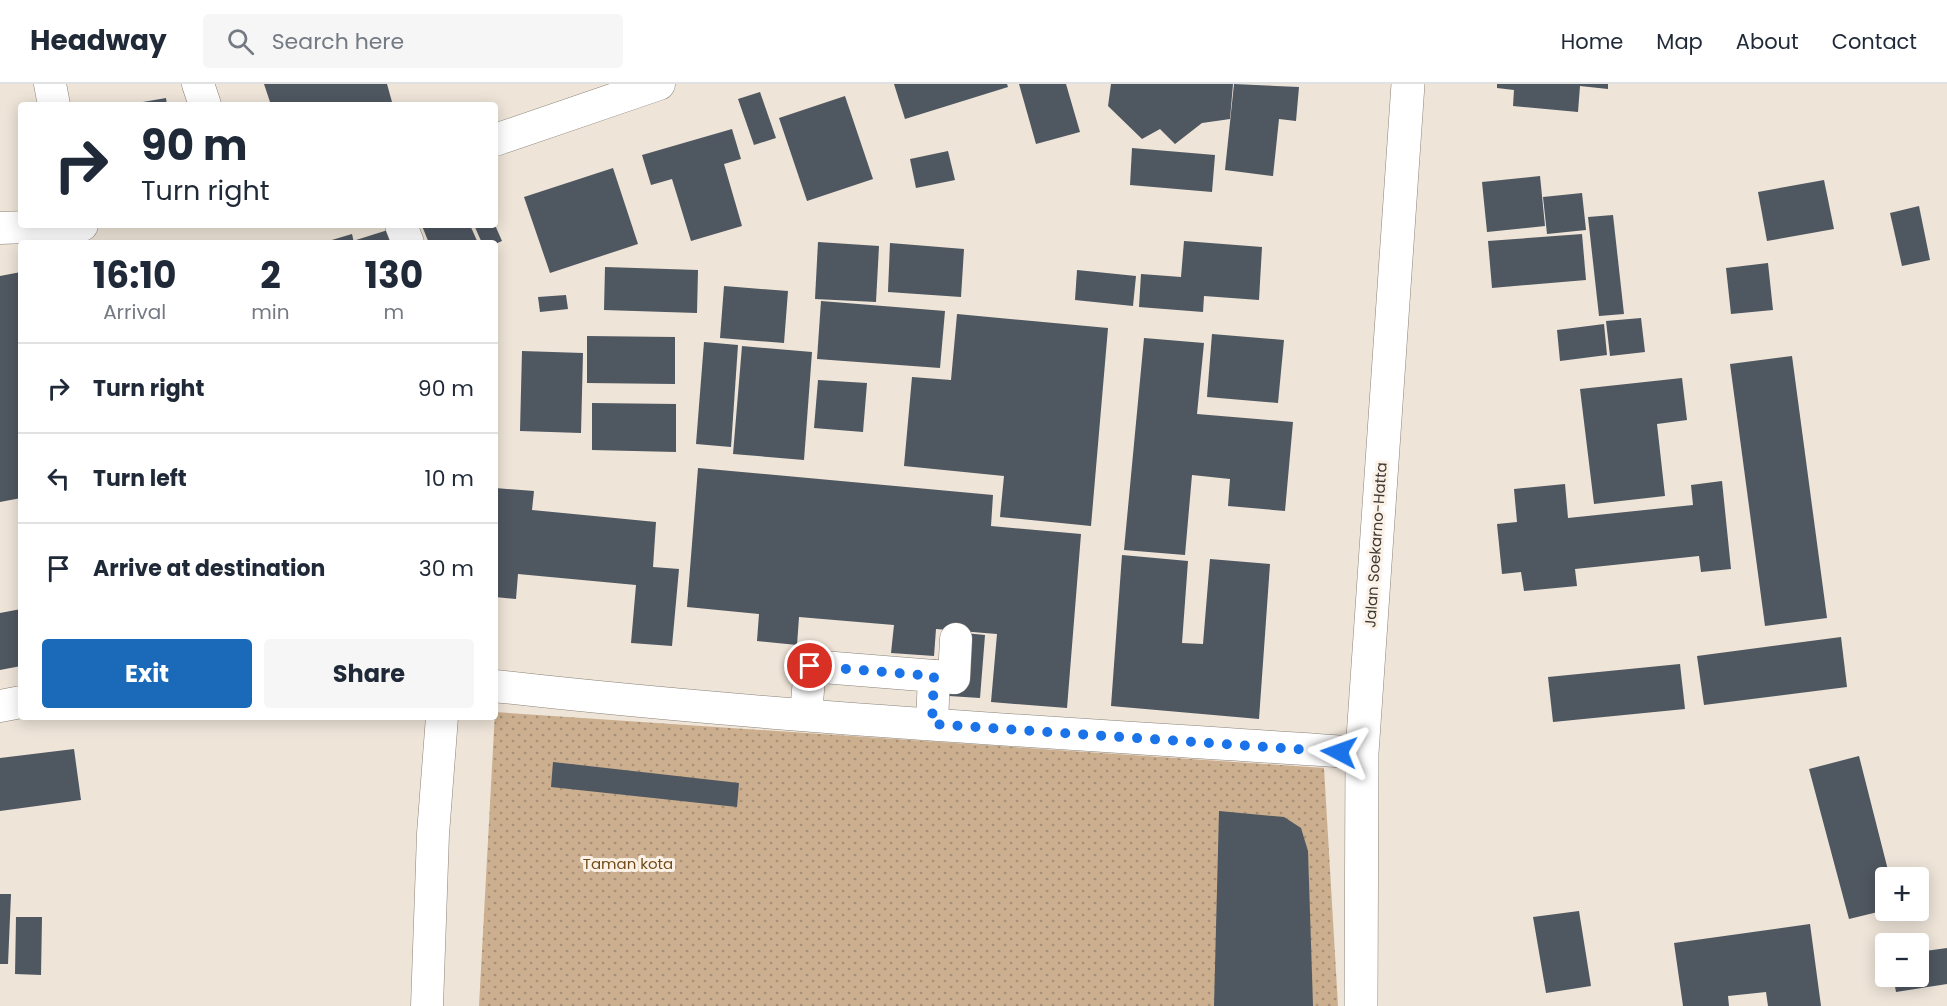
<!DOCTYPE html>
<meta charset="utf-8">
<style>
:root{--surface:#fff;--page:#f6f6f7;--text:#1f2937;--muted:#747a83;--line:#e0e1e3;--accent:#1a6ab9}
body{margin:0;font-family:Poppins,sans-serif;background:var(--page);color:var(--text);height:100vh;display:flex;flex-direction:column;font-size:22px;white-space:nowrap}
*{box-sizing:border-box;margin:0}
p{font-size:20px;color:var(--muted)}
.icon{flex:none;width:33px;height:33px;fill:none;stroke:currentColor;stroke-width:2;stroke-linecap:round;stroke-linejoin:round}
.map{position:relative;flex:1;overflow:hidden}
.drawer{position:absolute;left:18px;top:156px;width:480px;height:480px;display:flex;flex-direction:column;background:var(--surface);border-radius:6px;box-shadow:0 3px 15px #0003}
.drawer>*{flex:none}
.hud{position:absolute;left:18px;top:18px;width:480px;height:126px;border-radius:6px;box-shadow:0 3px 15px #0003;background:#fff;color:var(--text);overflow:hidden}
.controls{position:absolute;left:1875px;top:783px;display:grid;gap:12px}
.controls a{display:grid;place-items:center;width:54px;height:54px;border-radius:6px;background:var(--surface);box-shadow:0 3px 15px #0003;font-size:30px}
.pin{position:absolute;display:grid;place-items:center;width:51px;height:51px;color:#fff;margin:-26px;border:3px solid #fff;border-radius:50%;box-shadow:0 2px 6px #0007}
.me{position:absolute;width:66px;margin:-33px;rotate:274deg;stroke-linejoin:round;filter:drop-shadow(0 0 4px #0008)}
.turn{display:flex;align-items:center;gap:21px;height:126px;padding:0 24px;font-size:27px}
.turn .icon{width:78px;height:78px;stroke-width:2.5}
.turn b{display:block;font-size:42px;line-height:51px}
.eta{display:flex;justify-content:space-evenly;align-items:center;height:102px;text-align:center}
.eta b{font-size:36px;font-weight:700;line-height:42px}
.action{display:flex;gap:12px;margin-top:auto;padding:12px 24px}
.action a{flex:1;height:69px;border-radius:6px;background:var(--accent);color:#fff;font-size:24px;font-weight:700;line-height:69px;text-align:center}
.action a+a{background:var(--page);color:var(--text)}
ul{padding:0;list-style:none}
li{display:flex;align-items:center;gap:18px;height:90px;padding:0 24px;border-top:2px solid var(--line)}
li div{flex:1}
li b{display:block;font-size:22px}
li em{font-style:normal}
header{display:flex;align-items:center;gap:36px;box-sizing:border-box;height:84px;padding:0 30px;background:var(--surface);border-bottom:2px solid var(--line)}
header strong{font-size:28px}
nav{display:flex;gap:33px;margin-inline-start:auto;font-size:21px}
.search{width:420px;height:54px;background:var(--page);display:flex;align-items:center;gap:15px;box-sizing:border-box;padding:0 21px;border-radius:6px;color:var(--muted);font-size:22px}
.map>svg:first-child{display:block}
</style>
<header>
<strong>Headway</strong>
<div class="search"><svg class="icon" aria-label="search" viewBox="0 0 24 24"><circle cx="10" cy="10" r="6"/><path d="M15 15l6 6"/></svg>Search here</div>
<nav><a>Home</a><a>Map</a><a>About</a><a>Contact</a></nav>
</header>
<div class="map">
<svg width="1947" height="922" viewBox="0 0 1947 922">
<defs>
<pattern id="park-dots" width="8" height="8" patternUnits="userSpaceOnUse" patternTransform="scale(1.5)"><rect width="8" height="8" fill="#cbaf8f"/><path d="M2 2h.1M6 6h.1" fill="none" stroke="#a68f76" stroke-width="1.8" stroke-linecap="round"/></pattern>
</defs>
<rect width="100%" height="100%" fill="#eee4d8"/>
<!-- park -->
<path fill="url(#park-dots)" d="M 495,628 L 1324,684 L 1338,922 L 479,922 Z"/>
<!-- building -->
<g fill="#4f5761">
<path d="M 264,0 L 387,0 L 392,18 L 381,21 L 271,21 Z"/>
<path d="M 894,0 L 1007,0 L 1008,3 L 905,35 Z"/>
<path d="M 1019,0 L 1066,0 L 1080,48 L 1036,60 Z"/>
<path d="M 1111,0 L 1233,0 L 1230,35 L 1202,39 L 1175,60 L 1160,45 L 1142,55 L 1108,22 Z"/>
<path d="M 1234,0 L 1299,3 L 1296,37 L 1279,35 L 1273,92 L 1225,86 Z"/>
<path d="M 1497,0 L 1608,0 L 1608,5 L 1580,2 L 1578,28 L 1513,22 L 1514,6 L 1497,4 Z"/>
<path d="M 760,8 L 776,54 L 754,61 L 738,15 Z"/>
<path d="M 845,12 L 873,95 L 807,117 L 779,34 Z"/>
<path d="M 166,14 L 167,21 L 138,21 L 137,19 Z"/>
<path d="M 732,45 L 741,75 L 724,80 L 742,142 L 691,157 L 672,95 L 651,101 L 642,71 Z"/>
<path d="M 1132,64 L 1215,71 L 1212,108 L 1130,101 Z"/>
<path d="M 948,67 L 955,96 L 916,104 L 910,75 Z"/>
<path d="M 613,84 L 638,160 L 550,189 L 524,113 Z"/>
<path d="M 1540,92 L 1545,142 L 1487,148 L 1482,98 Z"/>
<path d="M 1824,96 L 1834,145 L 1767,157 L 1758,108 Z"/>
<path d="M 1582,109 L 1586,146 L 1547,150 L 1543,113 Z"/>
<path d="M 1919,122 L 1930,176 L 1902,182 L 1890,129 Z"/>
<path d="M 1613,131 L 1624,230 L 1599,232 L 1588,133 Z"/>
<path d="M 425,141 L 470,141 L 478,159 L 429,159 L 422,142 Z"/>
<path d="M 474,141 L 495,141 L 502,157 L 495,160 L 482,159 Z"/>
<path d="M 391,145 L 396,159 L 357,159 L 356,156 Z"/>
<path d="M 352,150 L 354,159 L 325,159 L 325,158 Z"/>
<path d="M 1582,150 L 1586,196 L 1492,204 L 1488,157 Z"/>
<path d="M 1184,157 L 1262,163 L 1259,216 L 1204,212 L 1203,228 L 1139,223 L 1141,190 L 1181,193 Z"/>
<path d="M 818,158 L 879,162 L 876,218 L 815,215 Z"/>
<path d="M 890,159 L 964,165 L 961,213 L 888,208 Z"/>
<path d="M 1768,179 L 1773,226 L 1731,230 L 1726,184 Z"/>
<path d="M 605,183 L 698,186 L 697,229 L 604,226 Z"/>
<path d="M 1077,186 L 1136,192 L 1133,222 L 1075,216 Z"/>
<path d="M 21,188 L 21,414 L 0,418 L 0,192 Z"/>
<path d="M 724,202 L 788,207 L 784,259 L 720,254 Z"/>
<path d="M 566,211 L 568,225 L 540,228 L 538,213 Z"/>
<path d="M 821,217 L 945,227 L 940,284 L 817,275 Z"/>
<path d="M 957,230 L 1108,244 L 1091,442 L 1000,433 L 1004,392 L 904,382 L 912,293 L 951,296 Z"/>
<path d="M 1641,234 L 1645,268 L 1610,272 L 1606,237 Z"/>
<path d="M 1604,240 L 1607,271 L 1560,277 L 1557,246 Z"/>
<path d="M 1212,250 L 1284,256 L 1278,319 L 1207,313 Z"/>
<path d="M 587,252 L 675,253 L 675,300 L 587,299 Z"/>
<path d="M 1144,254 L 1204,259 L 1197,330 L 1293,338 L 1285,427 L 1228,422 L 1230,395 L 1192,391 L 1185,471 L 1124,466 Z"/>
<path d="M 704,258 L 738,261 L 731,363 L 696,360 Z"/>
<path d="M 742,262 L 812,268 L 804,376 L 733,370 Z"/>
<path d="M 522,267 L 583,269 L 581,349 L 520,347 Z"/>
<path d="M 1792,272 L 1827,534 L 1765,542 L 1730,280 Z"/>
<path d="M 1682,294 L 1687,336 L 1657,340 L 1665,412 L 1594,420 L 1580,305 Z"/>
<path d="M 818,296 L 867,299 L 863,348 L 814,344 Z"/>
<path d="M 592,319 L 676,320 L 676,368 L 592,366 Z"/>
<path d="M 698,384 L 993,411 L 991,442 L 1081,450 L 1067,624 L 991,618 L 997,550 L 936,545 L 934,572 L 891,569 L 894,541 L 799,533 L 797,561 L 757,557 L 759,530 L 687,523 Z"/>
<path d="M 1722,397 L 1731,485 L 1701,488 L 1699,472 L 1575,485 L 1577,502 L 1524,507 L 1521,488 L 1502,490 L 1497,440 L 1517,438 L 1514,405 L 1565,400 L 1568,434 L 1693,421 L 1691,401 Z"/>
<path d="M 495,404 L 534,407 L 532,426 L 656,438 L 653,483 L 679,485 L 672,562 L 631,559 L 636,501 L 518,490 L 516,515 L 495,513 Z"/>
<path d="M 1122,471 L 1188,477 L 1182,559 L 1203,560 L 1210,475 L 1270,480 L 1259,635 L 1111,622 Z"/>
<path d="M 21,525 L 21,582 L 0,586 L 0,529 Z"/>
<path d="M 954,548 L 985,551 L 980,614 L 949,612 Z"/>
<path d="M 1841,553 L 1847,603 L 1704,621 L 1697,572 Z"/>
<path d="M 1680,580 L 1685,625 L 1553,638 L 1548,593 Z"/>
<path d="M 74,665 L 81,716 L 0,727 L 0,674 Z"/>
<path d="M 1859,672 L 1890,794 L 1886,794 L 1886,826 L 1849,835 L 1809,685 Z"/>
<path d="M 553,678 L 739,699 L 737,723 L 551,703 Z"/>
<path d="M 1219,727 L 1284,733 L 1301,744 L 1308,767 L 1313,922 L 1214,922 Z"/>
<path d="M 0,810 L 11,810 L 8,880 L 0,880 Z"/>
<path d="M 1579,827 L 1591,902 L 1546,909 L 1533,833 Z"/>
<path d="M 16,833 L 42,833 L 41,891 L 15,890 Z"/>
<path d="M 1810,840 L 1821,922 L 1768,922 L 1766,908 L 1728,912 L 1729,922 L 1683,922 L 1674,859 Z"/>
<path d="M 1947,864 L 1947,900 L 1896,908 L 1893,892 L 1918,892 L 1918,868 Z"/>
</g>
<g fill="none" stroke-linecap="round" stroke-linejoin="round">
<!-- minor casing -->
<g stroke="#8b8278" stroke-width="33">
<g id="minor">
<path d="M 50,0 L 54,21"/>
<path d="M 198,0 L 205,21"/>
<path d="M 495,56 L 659,0"/>
<path d="M 401,141 L 408,159"/>
<path d="M 0,144 L 82,141"/>
<path d="M 495,602 C 783,635 1073,649 1362,669"/>
<path d="M 0,622 L 21,618"/>
<path d="M 806,631 L 810,582 L 934,592"/>
<path d="M 932,640 L 934,592 L 954,594 L 956,555"/>
<path d="M 427,922 L 433,750 L 442,633"/>
</g>
</g>
<!-- highway casing -->
<g stroke="#8b8278" stroke-width="34">
<path id="highway" d="M 1361,922 L 1362,669 L 1408,0"/>
</g>
<!-- minor -->
<use href="#minor" stroke="#fff" stroke-width="32"/>
<!-- highway -->
<use href="#highway" stroke="#fff" stroke-width="33"/>
</g>
<g fill="none" stroke-linecap="round" stroke-linejoin="round">
<!-- route -->
<path stroke="#1a73e8" stroke-width="10" stroke-dasharray="0 18" d="M 810,582 L 934,592 L 932,640 L 1339,668"/>
</g>
<g text-anchor="middle" stroke-width="6" stroke-linejoin="round" paint-order="stroke">
<!-- street labels -->
<g font-size="15" fill="#3c3934" stroke="#fbf1e6">
<text transform="translate(1376 461) rotate(-86)" y="5">Jalan Soekarno-Hatta</text>
</g>
<!-- park labels -->
<g font-size="15" fill="#714b17" stroke="#fbf1e6">
<text x="628" y="785">Taman kota</text>
</g>
</g>
</svg>
<div class="controls">
<a>+</a>
<a>−</a>
</div>
<div class="pin" style="left:810px;top:582px;background:#d93025"><svg class="icon" aria-label="arrive" viewBox="0 0 24 24"><path d="M6 21V4h12l-3 4 3 4H6"/></svg></div>
<svg class="me" style="left:1339px;top:668px" viewBox="-20 -20 40 40"><path d="M0-17L14 15 0 8-14 15z" fill="#1a73e8" stroke="#fff" stroke-width="4"/></svg>
<div class="hud">
<div class="turn"><svg class="icon" aria-label="right" viewBox="0 0 24 24"><path d="M7 20v-9h11M14 6l5 5-5 5"/></svg><div><b>90 m</b>Turn right</div></div>
</div>
<section class="drawer">
<div class="eta">
<div><b>16:10</b><p>Arrival</p></div>
<div><b>2</b><p>min</p></div>
<div><b>130</b><p>m</p></div>
</div>
<ul>
<li><svg class="icon" aria-label="right" viewBox="0 0 24 24"><path d="M7 20v-9h11M14 6l5 5-5 5"/></svg><div><b>Turn right</b></div><em>90 m</em></li>
<li><svg class="icon" aria-label="left" viewBox="0 0 24 24"><path d="M17 20v-9H6M10 6l-5 5 5 5"/></svg><div><b>Turn left</b></div><em>10 m</em></li>
<li><svg class="icon" aria-label="arrive" viewBox="0 0 24 24"><path d="M6 21V4h12l-3 4 3 4H6"/></svg><div><b>Arrive at destination</b></div><em>30 m</em></li>
</ul>
<div class="action"><a>Exit</a><a>Share</a></div>
</section>
</div>
